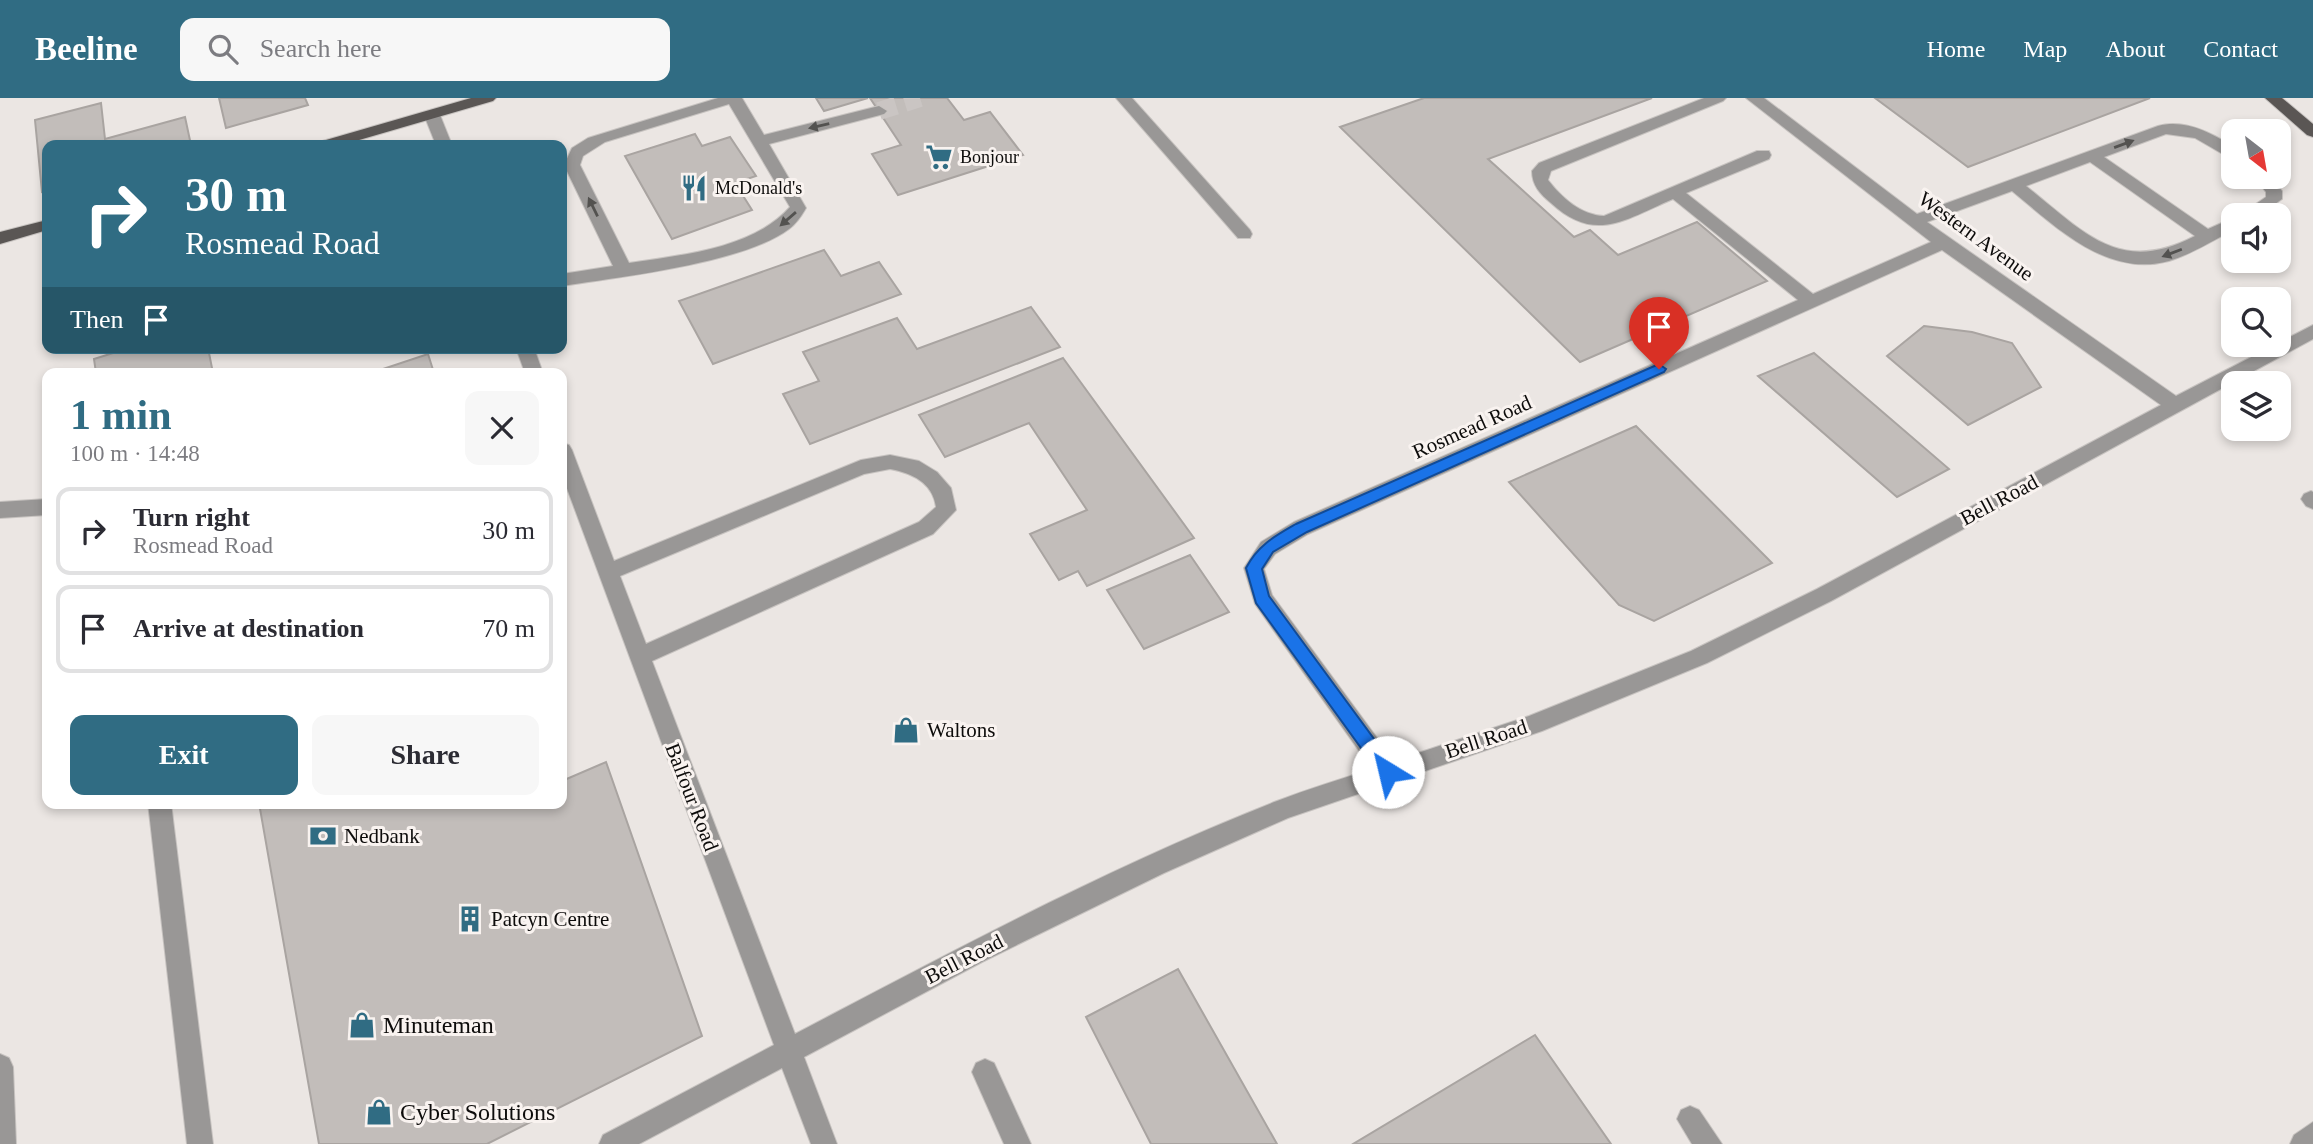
<!DOCTYPE html>
<meta charset="utf-8">
<style>
:root{--surface:#fff;--page:#f7f7f7;--text:#2b2b33;--muted:#7c7c81;--line:#e1e1e2;--accent:#306c83}
body{margin:0;font-family:Georgia,serif;background:var(--page);color:var(--text);height:100vh;display:flex;flex-direction:column;font-size:26px;white-space:nowrap}
*{box-sizing:border-box;margin:0}
p{font-size:23px;color:var(--muted)}
.icon{flex:none;width:38px;height:38px;fill:none;stroke:currentColor;stroke-width:2;stroke-linecap:round;stroke-linejoin:round}
.map{position:relative;flex:1;overflow:hidden}
.panel{position:absolute;left:42px;top:270px;width:525px;height:441px;display:flex;flex-direction:column;background:var(--surface);border-radius:14px;box-shadow:0 4px 10px #0003}
.panel>*{flex:none}
.guide{position:absolute;left:42px;top:42px;width:525px;height:214px;border-radius:14px;box-shadow:0 4px 10px #0003;background:#306c83;color:#fff;overflow:hidden}
.needle{width:46px;rotate:149deg}
.fabs{position:absolute;left:2221px;top:21px;display:grid;gap:14px}
.fabs a{display:grid;place-items:center;width:70px;height:70px;border-radius:14px;background:var(--surface);box-shadow:0 4px 10px #0003;font-size:35px}
.pin{position:absolute;display:grid;place-items:center;width:60px;height:60px;color:#fff;margin:-72px -30px;border-radius:50% 50% 50% 0;rotate:-45deg;box-shadow:0 0 7px #0007}
.pin .icon{rotate:45deg}
.me{position:absolute;width:77px;margin:-38px;rotate:324deg;stroke-linejoin:round;filter:drop-shadow(0 0 5px #0008)}
.turn{display:flex;align-items:center;gap:24px;height:147px;padding:0 28px;font-size:32px}
.turn .icon{width:91px;height:91px;stroke-width:2.5}
.turn b{display:block;font-size:49px;line-height:60px}
.then{display:flex;align-items:center;height:66px;padding:0 28px;background:#0003;gap:14px;font-size:26px}
.round{display:grid;place-items:center;flex:none;width:74px;height:74px;border-radius:14px;background:var(--page)}
.head{display:flex;align-items:center;justify-content:space-between;height:119px;padding:0 28px}
h1{font-size:42px;font-weight:800;line-height:52px;color:var(--accent)}
.button{display:flex;gap:14px;margin-top:auto;padding:14px 28px}
.button a{flex:1;height:80px;border-radius:14px;background:var(--accent);color:#fff;font-size:28px;font-weight:800;line-height:80px;text-align:center}
.button a+a{background:var(--page);color:var(--text)}
ul{padding:0;list-style:none}
li{display:flex;align-items:center;gap:21px;height:88px;margin:0 14px 10px;padding:0 14px;border:4px solid var(--line);border-radius:14px}
li div{flex:1}
li b{display:block;font-size:26px}
li em{font-style:normal}
header{display:flex;align-items:center;gap:42px;box-sizing:border-box;height:98px;padding:0 35px;background:var(--accent);color:#fff}
header strong{font-size:33px}
nav{display:flex;gap:38px;margin-inline-start:auto;font-size:24px}
.search{width:490px;height:63px;background:var(--page);display:flex;align-items:center;gap:18px;box-sizing:border-box;padding:0 24px;border-radius:14px;color:var(--muted);font-size:26px}
.map>svg:first-child{display:block}
</style>
<header>
<strong>Beeline</strong>
<div class="search"><svg class="icon" aria-label="search" viewBox="0 0 24 24"><circle cx="10" cy="10" r="6"/><path d="M15 15l6 6"/></svg>Search here</div>
<nav><a>Home</a><a>Map</a><a>About</a><a>Contact</a></nav>
</header>
<div class="map">
<svg width="2313" height="1046" viewBox="0 0 2313 1046">
<rect width="100%" height="100%" fill="#ebe6e3"/>
<!-- building -->
<g fill="#c2bdba" stroke="#a9a4a1" stroke-width="2">
<path d="M 219,0 L 305,0 L 308,7 L 226,30 Z"/>
<path d="M 816,0 L 868,0 L 824,13 Z"/>
<path d="M 870,0 L 947,0 L 964,22 L 990,14 L 1023,57 L 898,97 L 872,56 L 901,47 Z"/>
<path d="M 1424,0 L 1652,0 L 1488,61 L 1574,139 L 1590,132 L 1618,157 L 1697,124 L 1767,183 L 1580,264 L 1340,29 Z"/>
<path d="M 1875,0 L 2150,0 L 1968,69 Z"/>
<path d="M 101,5 L 105,41 L 185,19 L 191,47 L 47,47 L 47,93 L 42,94 L 35,22 Z"/>
<path d="M 695,36 L 702,48 L 730,39 L 756,78 L 735,85 L 752,112 L 672,141 L 625,58 Z"/>
<path d="M 824,152 L 841,178 L 879,164 L 901,196 L 713,266 L 679,203 Z"/>
<path d="M 1031,209 L 1060,249 L 810,346 L 783,296 L 819,283 L 803,254 L 897,220 L 917,251 Z"/>
<path d="M 1924,228 L 1972,234 L 2012,245 L 2041,289 L 1968,327 L 1887,258 Z"/>
<path d="M 129,250 L 208,250 L 213,275 L 96,275 L 94,261 Z"/>
<path d="M 1814,255 L 1949,371 L 1897,399 L 1758,278 Z"/>
<path d="M 428,256 L 434,275 L 371,275 Z"/>
<path d="M 1063,260 L 1194,440 L 1087,488 L 1078,473 L 1059,482 L 1030,436 L 1087,412 L 1029,325 L 945,359 L 919,317 Z"/>
<path d="M 1636,328 L 1772,465 L 1654,523 L 1619,507 L 1509,384 Z"/>
<path d="M 1190,457 L 1229,514 L 1144,551 L 1107,492 Z"/>
<path d="M 606,664 L 702,938 L 487,1046 L 319,1046 L 259,705 L 562,705 L 562,683 Z"/>
<path d="M 1178,871 L 1277,1046 L 1151,1046 L 1086,919 Z"/>
<path d="M 1535,937 L 1611,1046 L 1353,1046 Z"/>
</g>
<g fill="none" stroke-linecap="round" stroke-linejoin="round">
<!-- minor-tunnel -->
<path stroke="#cac5c3" stroke-width="18" stroke-dasharray="18 9" stroke-linecap="butt" d="M 879,13 L 920,0"/>
<!-- minor casing -->
<g stroke="#c7c3c0" stroke-width="2">
<g id="minor">
<path d="M 718,0 L 742,0 L 764,37 L 879,8 L 887,13 L 884,16 L 769,46 L 806,110 C 802,117 796,126 789,131 C 744,165 620,179 562,188 L 562,176 L 613,168 L 564,67 L 572,50 L 588,40 ZM 729,6 L 790,109 C 753,151 681,157 629,165 L 580,67 L 583,58 L 605,44 Z"/>
<path d="M 1116,0 L 1132,0 L 1250,132 L 1252,136 L 1250,140 L 1238,140 Z"/>
<path d="M 1704,0 L 1726,0 L 1723,3 L 1551,73 L 1548,82 C 1562,100 1581,117 1604,118 L 1757,53 L 1769,53 L 1771,57 L 1769,61 L 1686,95 L 1813,196 L 1931,144 L 1746,0 L 1764,0 L 1917,116 L 2158,28 C 2184,21 2210,34 2230,47 L 2233,49 L 2233,62 L 2195,40 L 2166,36 L 2104,59 L 2208,131 L 2233,120 L 2233,132 C 2212,143 2192,156 2169,163 C 2107,180 2056,129 2012,93 L 1927,124 L 2176,298 L 2313,227 L 2313,241 L 1831,503 L 1707,565 L 1542,633 L 1288,720 L 1164,775 L 982,864 L 804,959 L 837,1046 L 811,1046 L 782,970 L 639,1046 L 599,1046 L 603,1037 L 774,947 L 562,377 L 562,345 L 569,347 L 572,352 L 614,463 L 861,362 L 890,357 L 919,363 L 937,374 L 951,390 L 956,412 L 933,436 L 652,563 L 795,936 C 953,853 1111,768 1277,703 C 1308,691 1341,681 1372,671 L 1255,506 L 1244,470 L 1261,444 L 1294,424 L 1798,202 L 1673,101 C 1626,121 1595,146 1551,105 C 1540,96 1532,87 1532,73 L 1539,65 ZM 2090,64 L 2195,138 C 2119,178 2084,134 2026,88 ZM 1942,152 L 2161,307 L 1817,491 L 1691,553 L 1529,618 L 1394,663 L 1272,497 L 1264,471 L 1275,456 L 1308,436 ZM 890,371 C 912,375 933,385 936,409 L 919,424 L 646,546 L 620,478 L 864,376 Z"/>
<path d="M 432,12 L 440,17 L 452,47 L 436,47 L 424,17 Z"/>
<path d="M 2254,79 L 2271,79 L 2282,93 L 2282,101 L 2260,117 L 2240,117 L 2266,99 L 2266,94 Z"/>
<path d="M 516,250 L 534,250 L 543,275 L 525,275 Z"/>
<path d="M 2311,393 L 2313,394 L 2313,411 L 2306,408 L 2301,401 L 2304,396 Z"/>
<path d="M 47,401 L 47,417 L 0,420 L 0,404 Z"/>
<path d="M 148,705 L 171,705 L 213,1046 L 187,1046 Z"/>
<path d="M 0,956 L 9,960 L 13,969 L 16,1046 L 0,1046 Z"/>
<path d="M 985,961 L 994,965 L 1031,1046 L 1004,1046 L 972,974 L 976,965 Z"/>
<path d="M 1690,1008 L 1699,1012 L 1722,1046 L 1692,1046 L 1677,1021 L 1681,1012 Z"/>
<path d="M 2313,1024 L 2313,1046 L 2290,1046 L 2294,1037 Z"/>
</g>
</g>
<!-- major casing -->
<g stroke="#c7c3c0" stroke-width="2">
<g id="major">
<path d="M 471,0 L 496,0 L 493,3 L 342,47 L 317,47 L 319,44 Z"/>
<path d="M 2265,0 L 2282,0 L 2313,26 L 2313,39 L 2307,37 Z"/>
<path d="M 47,122 L 47,132 L 0,146 L 0,134 Z"/>
</g>
</g>
<!-- minor -->
<use href="#minor" fill="#999796" fill-rule="evenodd"/>
<!-- major -->
<use href="#major" fill="#5a5654" fill-rule="evenodd"/>
</g>
<!-- one-way arrows -->
<defs><path id="oneway-solid" d="M-6-.8H1V-3.2L6.5 0L1 3.2V.8H-6Z" transform="scale(1.75)"/></defs>
<g fill="#535250">
<use href="#oneway-solid" transform="translate(819 28) rotate(167)"/>
<use href="#oneway-solid" transform="translate(2124 46) rotate(-20)"/>
<use href="#oneway-solid" transform="translate(593 109) rotate(-116)"/>
<use href="#oneway-solid" transform="translate(788 121) rotate(139)"/>
<use href="#oneway-solid" transform="translate(2172 155) rotate(159)"/>
</g>
<!-- route -->
<path fill="#1a73e8" stroke="#114b97" stroke-width="2" d="M 1659,266 L 1666,271 L 1664,274 L 1307,434 L 1273,454 L 1262,471 L 1269,498 L 1394,668 L 1396,674 L 1394,679 L 1388,681 L 1382,679 L 1256,505 L 1246,470 C 1258,447 1275,438 1296,426 Z"/>
<!-- icons -->
<defs>
<g id="supermarket-bare" transform="scale(2.1)"><path d="M-6-5.5h2.5l.6 2H6L4.5 2H-2.5L-4.4-4H-6ZM-1.5 3.2a1.3 1.3 0 1 0 .1 0ZM3 3.2a1.3 1.3 0 1 0 .1 0Z" fill="#306c83" stroke="#f9f3f0" stroke-width="2.5" paint-order="stroke"/></g>
<g id="restaurant-bare" transform="scale(2.1)"><path d="M-5-6h1v4h1v-4h1v4h1v-4h1v5L-1.5 .5V6h-2V.5L-5-1ZM5-6V6H3V1.5H1.5Q1.5-4 5-6Z" fill="#306c83" stroke="#f9f3f0" stroke-width="2.5" paint-order="stroke"/></g>
<g id="shop-bare" transform="scale(2.1)"><path d="M-5-2.5h2.3a2.7 3.5 0 0 1 5.4 0H5L5.5 6h-11ZM-1.5-2.5h3a1.5 2.3 0 0 0-3 0Z" fill="#306c83" stroke="#f9f3f0" stroke-width="2.5" paint-order="stroke"/></g>
<g id="bank-bare" transform="scale(2.1)"><path d="M-6-4H6V4H-6ZM0-2.3a2.3 2.3 0 1 0 0 4.6a2.3 2.3 0 1 0 0-4.6Z" fill="#306c83" stroke="#f9f3f0" stroke-width="2.5" paint-order="stroke"/></g>
<g id="building-bare" transform="scale(2.1)"><path d="M-4-6H4V6H1V3H-1V6H-4ZM-2.5-4.3h1.7v1.8h-1.7ZM.8-4.3h1.7v1.8H.8ZM-2.5-1h1.7V.8h-1.7ZM.8-1h1.7V.8H.8Z" fill="#306c83" stroke="#f9f3f0" stroke-width="2.5" paint-order="stroke"/></g>
</defs>
<g fill-rule="evenodd">
<use href="#supermarket-bare" x="939" y="59"/>
<use href="#restaurant-bare" x="694" y="90"/>
<use href="#shop-bare" x="906" y="632"/>
<use href="#bank-bare" x="323" y="738"/>
<use href="#building-bare" x="470" y="821"/>
<use href="#shop-bare" x="362" y="927"/>
<use href="#shop-bare" x="379" y="1014"/>
</g>
<g text-anchor="middle" stroke-width="6" stroke-linejoin="round" paint-order="stroke">
<!-- far-poi labels -->
<g font-size="18" fill="#0d0c0b" stroke="#f9f3f0" text-anchor="start">
<text x="960" y="65">Bonjour</text>
<text x="715" y="96">McDonald's</text>
</g>
<!-- street labels -->
<g font-size="21" fill="#0d0c0b" stroke="#f9f3f0">
<text transform="translate(1976 138) rotate(36)" y="7">Western Avenue</text>
<text transform="translate(1472 329) rotate(-24)" y="7">Rosmead Road</text>
<text transform="translate(1999 402) rotate(-28)" y="7">Bell Road</text>
<text transform="translate(1486 641) rotate(-18)" y="7">Bell Road</text>
<text transform="translate(692 699) rotate(69)" y="7">Balfour Road</text>
<text transform="translate(964 861) rotate(-27)" y="7">Bell Road</text>
</g>
<!-- poi labels -->
<g font-size="21" fill="#0d0c0b" stroke="#f9f3f0" text-anchor="start">
<text x="927" y="639">Waltons</text>
<text x="344" y="745">Nedbank</text>
<text x="491" y="828">Patcyn Centre</text>
</g>
<!-- near-poi labels -->
<g font-size="24" fill="#0d0c0b" stroke="#f9f3f0" text-anchor="start">
<text x="383" y="935">Minuteman</text>
<text x="400" y="1022">Cyber Solutions</text>
</g>
</g>
</svg>
<div class="fabs">
<a><svg class="needle" viewBox="-14 -14 28 28"><path d="M0-13l5 13h-10z" fill="#e53935"/><path d="M0 13l5-13h-10z" fill="#7c7c81"/></svg></a>
<a><svg class="icon" aria-label="sound" viewBox="0 0 24 24"><path d="M4 9h4l5-4v14l-5-4H4zM17 9q2 3 0 6"/></svg></a>
<a><svg class="icon" aria-label="search" viewBox="0 0 24 24"><circle cx="10" cy="10" r="6"/><path d="M15 15l6 6"/></svg></a>
<a><svg class="icon" aria-label="layers" viewBox="0 0 24 24"><path d="M12 4l9 5-9 5-9-5zM3 14l9 5 9-5"/></svg></a>
</div>
<div class="pin" style="left:1659px;top:271px;background:#d93025"><svg class="icon" aria-label="arrive" viewBox="0 0 24 24"><path d="M6 21V4h12l-3 4 3 4H6"/></svg></div>
<svg class="me" style="left:1388px;top:674px" viewBox="-20 -20 40 40"><circle r="19" fill="#fff"/><path d="M0-13L10 11 0 6-10 11z" fill="#1a73e8"/></svg>
<div class="guide">
<div class="turn"><svg class="icon" aria-label="right" viewBox="0 0 24 24"><path d="M7 20v-9h11M14 6l5 5-5 5"/></svg><div><b>30 m</b>Rosmead Road</div></div>
<div class="then">Then<svg class="icon" aria-label="arrive" viewBox="0 0 24 24"><path d="M6 21V4h12l-3 4 3 4H6"/></svg></div>
</div>
<section class="panel">
<div class="head"><div><h1>1 min</h1><p>100 m · 14:48</p></div><a class="round"><svg class="icon" aria-label="close" viewBox="0 0 24 24"><path d="M6 6l12 12M18 6L6 18"/></svg></a></div>
<ul>
<li><svg class="icon" aria-label="right" viewBox="0 0 24 24"><path d="M7 20v-9h11M14 6l5 5-5 5"/></svg><div><b>Turn right</b><p>Rosmead Road</p></div><em>30 m</em></li>
<li><svg class="icon" aria-label="arrive" viewBox="0 0 24 24"><path d="M6 21V4h12l-3 4 3 4H6"/></svg><div><b>Arrive at destination</b></div><em>70 m</em></li>
</ul>
<div class="button"><a>Exit</a><a>Share</a></div>
</section>
</div>
